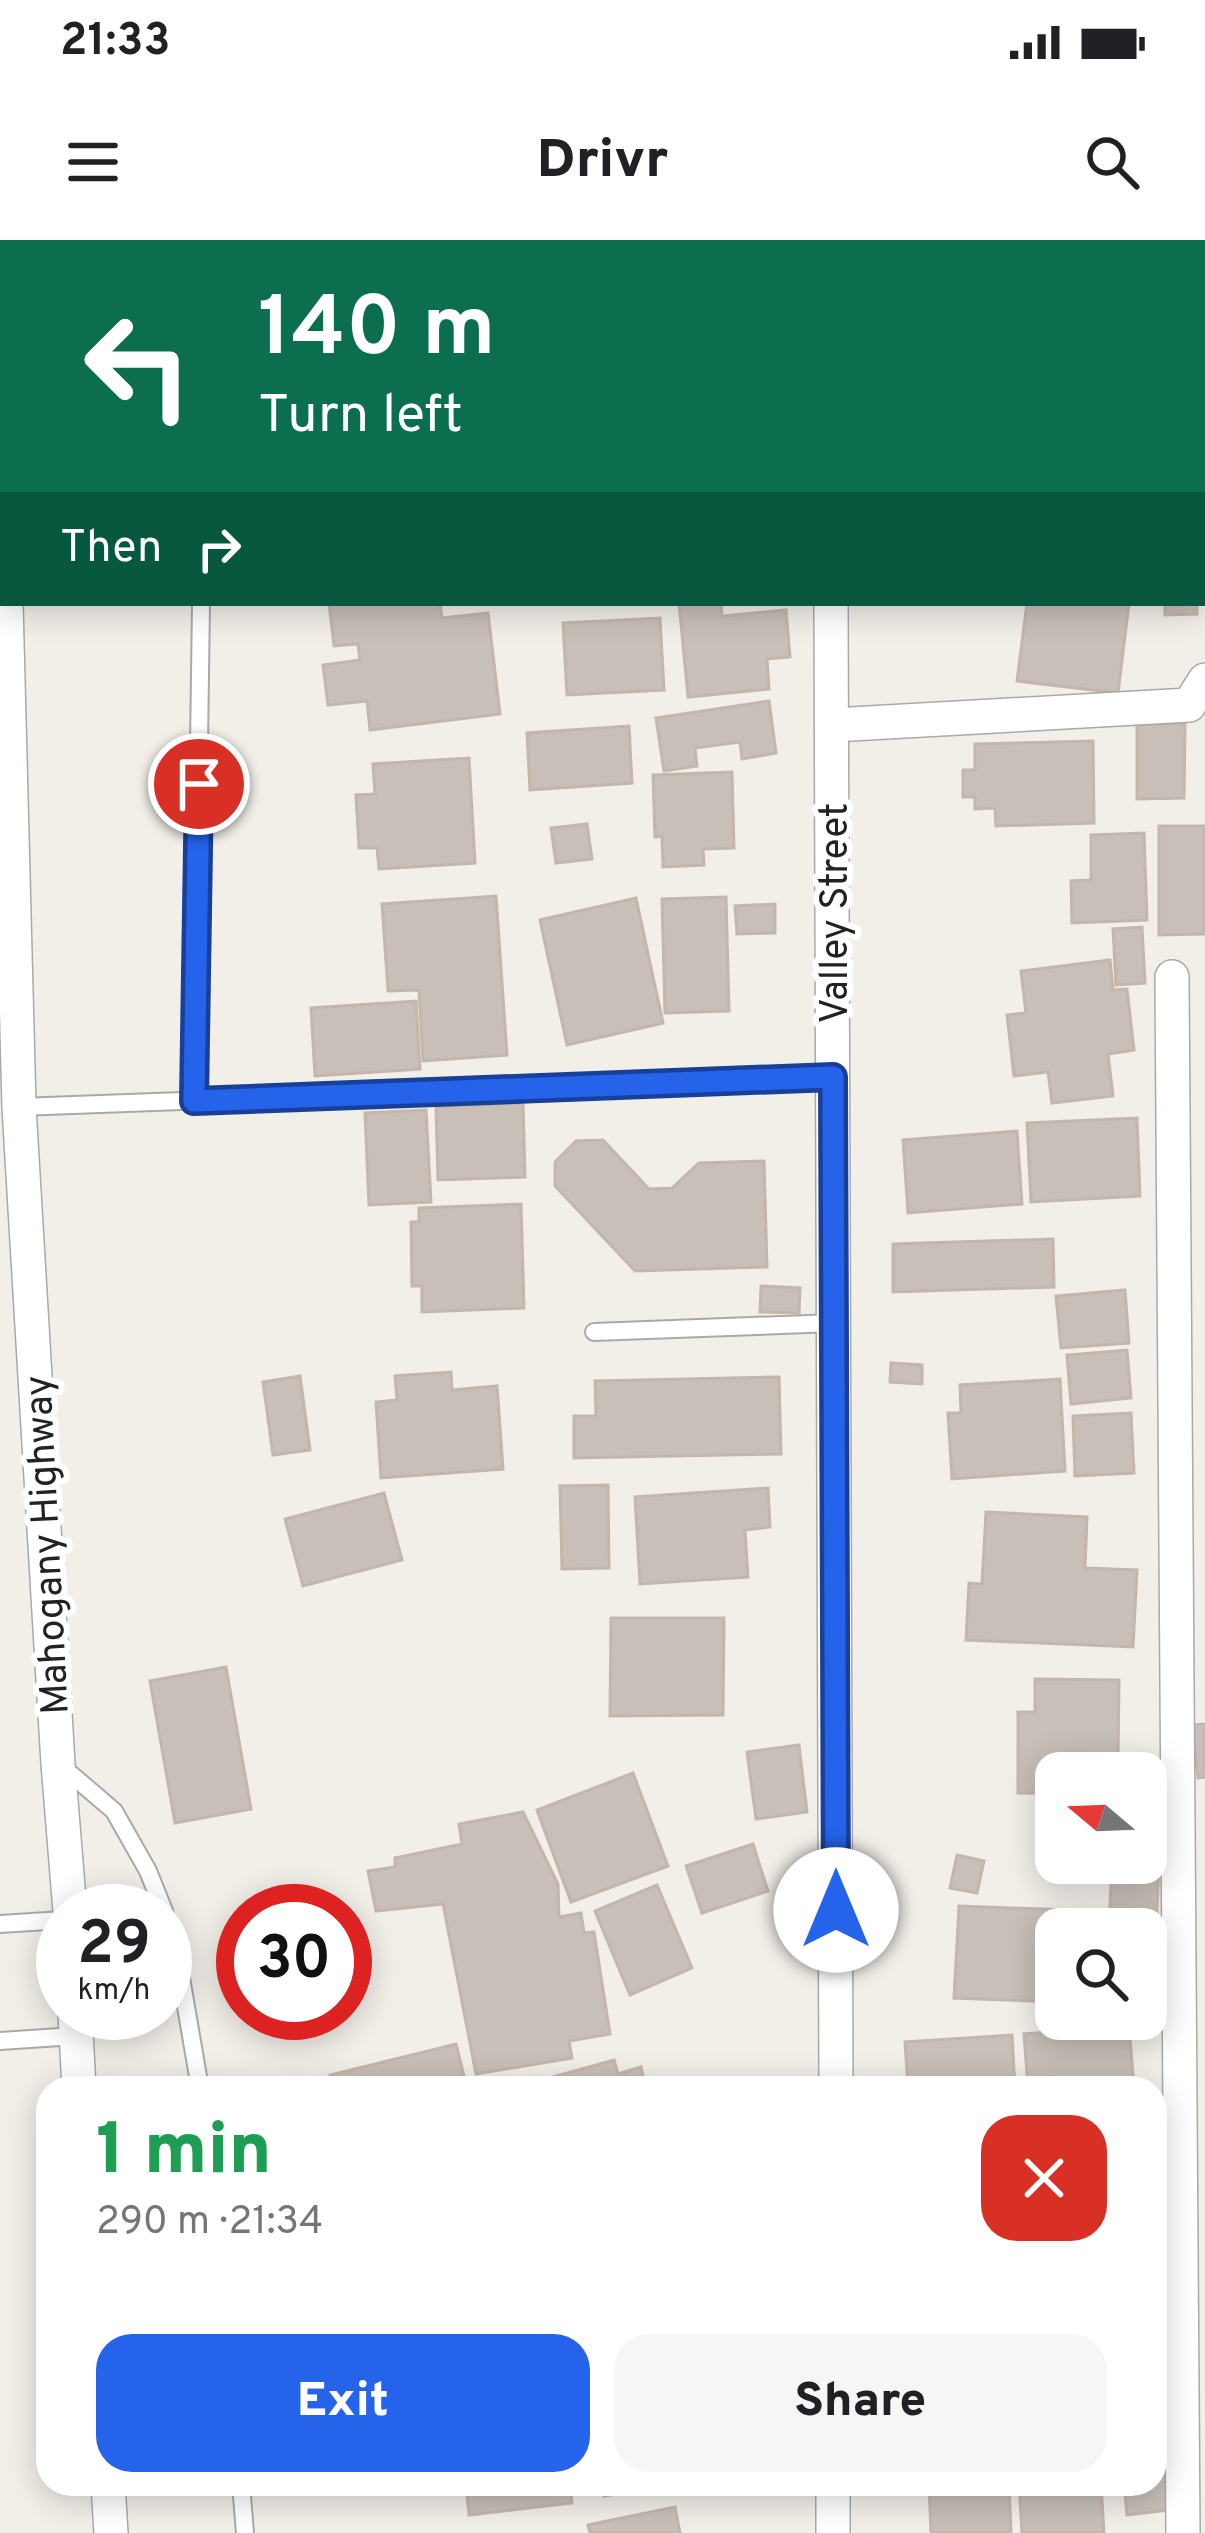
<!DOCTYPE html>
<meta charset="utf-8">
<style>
:root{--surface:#fff;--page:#f6f6f6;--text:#202124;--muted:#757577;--accent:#2563eb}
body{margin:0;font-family:Overpass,sans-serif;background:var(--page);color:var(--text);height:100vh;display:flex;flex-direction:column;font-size:45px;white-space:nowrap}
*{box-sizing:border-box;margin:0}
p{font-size:39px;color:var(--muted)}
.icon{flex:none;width:66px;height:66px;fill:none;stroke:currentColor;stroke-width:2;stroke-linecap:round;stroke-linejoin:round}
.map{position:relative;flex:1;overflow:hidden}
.panel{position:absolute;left:36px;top:1836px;width:1131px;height:420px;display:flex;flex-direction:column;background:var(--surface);border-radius:36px;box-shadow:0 6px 30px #0003}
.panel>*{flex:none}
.hud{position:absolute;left:0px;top:0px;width:1206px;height:366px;box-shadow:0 6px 30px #0003;background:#0b6e4f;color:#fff;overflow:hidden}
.needle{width:78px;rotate:289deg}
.buttons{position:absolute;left:1035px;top:1512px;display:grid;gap:24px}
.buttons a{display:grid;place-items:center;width:132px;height:132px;border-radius:24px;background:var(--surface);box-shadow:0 6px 30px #0003;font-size:60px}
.speed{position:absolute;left:36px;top:1644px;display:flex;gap:24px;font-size:60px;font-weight:700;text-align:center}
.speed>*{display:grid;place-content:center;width:156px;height:156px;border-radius:50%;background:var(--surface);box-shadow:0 6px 30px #0003;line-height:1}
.speed small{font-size:30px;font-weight:400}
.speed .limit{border:18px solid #d22;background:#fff;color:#111}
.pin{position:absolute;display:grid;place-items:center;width:102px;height:102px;color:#fff;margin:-51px;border:6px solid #fff;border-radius:50%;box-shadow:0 3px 12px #0007}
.me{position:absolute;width:132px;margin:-66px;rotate:0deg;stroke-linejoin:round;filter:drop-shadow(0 0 9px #0008)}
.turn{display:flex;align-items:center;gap:42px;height:252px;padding:0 60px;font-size:54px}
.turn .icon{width:156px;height:156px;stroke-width:2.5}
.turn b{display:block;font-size:84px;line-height:102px}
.then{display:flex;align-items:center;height:114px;padding:0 60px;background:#0003;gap:24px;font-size:45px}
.round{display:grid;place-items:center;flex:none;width:126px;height:126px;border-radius:36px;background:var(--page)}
.headline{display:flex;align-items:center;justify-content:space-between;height:204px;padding:0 60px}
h1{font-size:72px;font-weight:800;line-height:90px;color:#1e9e55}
.primary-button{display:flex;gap:24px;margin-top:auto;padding:24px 60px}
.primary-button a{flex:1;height:138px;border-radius:36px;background:var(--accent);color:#fff;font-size:48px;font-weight:800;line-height:138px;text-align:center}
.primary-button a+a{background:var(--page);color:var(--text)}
.status{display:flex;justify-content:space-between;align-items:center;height:84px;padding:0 60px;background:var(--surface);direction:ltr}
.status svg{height:33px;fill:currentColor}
header{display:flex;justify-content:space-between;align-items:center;height:156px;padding:0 60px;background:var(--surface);font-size:54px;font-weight:800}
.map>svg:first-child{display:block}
</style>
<div class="status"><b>21:33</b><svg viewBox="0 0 49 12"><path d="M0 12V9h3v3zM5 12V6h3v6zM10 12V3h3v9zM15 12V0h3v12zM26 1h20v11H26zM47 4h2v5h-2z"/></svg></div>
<header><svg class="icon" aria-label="menu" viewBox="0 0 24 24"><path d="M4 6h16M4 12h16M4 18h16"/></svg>Drivr<svg class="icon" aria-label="search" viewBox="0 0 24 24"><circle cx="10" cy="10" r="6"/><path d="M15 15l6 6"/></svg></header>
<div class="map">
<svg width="1205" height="2293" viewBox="0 0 1205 2293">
<rect width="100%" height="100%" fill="#f2efe9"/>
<!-- building -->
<g fill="#c7bfb8" stroke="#c4b6ab" stroke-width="3">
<rect x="345" y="0" width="100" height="3"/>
<path d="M 1203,95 L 1205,95 L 1203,355 Z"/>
<path d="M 329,363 L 440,363 L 442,378 L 488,373 L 500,474 L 370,490 L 367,461 L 328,465 L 323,425 L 360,420 L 358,404 L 334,406 Z"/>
<path d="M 679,363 L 721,363 L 722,376 L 786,370 L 790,417 L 767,419 L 769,449 L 688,457 Z"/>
<path d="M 1027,363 L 1129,363 L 1118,453 L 1017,441 Z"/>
<path d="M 1165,363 L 1197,363 L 1197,374 L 1165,375 Z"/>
<path d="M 660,378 L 664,450 L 567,455 L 563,383 Z"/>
<path d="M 769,461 L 776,513 L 742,519 L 740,502 L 695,508 L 697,526 L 664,531 L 656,478 Z"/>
<path d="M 1137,484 L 1185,484 L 1184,558 L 1137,559 Z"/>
<path d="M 629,486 L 632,543 L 530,550 L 527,493 Z"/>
<path d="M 1093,501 L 1094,583 L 996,586 L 995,568 L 975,569 L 975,557 L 963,557 L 963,530 L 975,530 L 975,504 Z"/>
<path d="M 469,518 L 475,623 L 379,629 L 377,608 L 359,608 L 356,555 L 375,554 L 373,524 Z"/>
<path d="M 732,532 L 734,608 L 703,609 L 704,625 L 663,627 L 662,596 L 655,597 L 653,535 Z"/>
<path d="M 587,584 L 592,619 L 556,623 L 551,588 Z"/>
<path d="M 1159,586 L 1205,586 L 1205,694 L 1159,695 Z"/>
<path d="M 1144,593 L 1147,680 L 1072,683 L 1071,641 L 1091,640 L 1091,595 Z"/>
<path d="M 496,656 L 507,815 L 423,821 L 419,750 L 388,751 L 382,664 Z"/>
<path d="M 726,657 L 729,771 L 665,773 L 662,659 Z"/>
<path d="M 636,658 L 663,783 L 567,805 L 540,680 Z"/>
<path d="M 775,664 L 775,693 L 737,694 L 735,666 Z"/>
<path d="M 1142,687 L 1145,743 L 1116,745 L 1113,689 Z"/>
<path d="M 1110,720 L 1113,750 L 1127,749 L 1134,810 L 1108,814 L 1113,856 L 1052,863 L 1048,832 L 1014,836 L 1007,775 L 1026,773 L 1021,731 Z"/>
<path d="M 416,761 L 420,829 L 315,836 L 311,768 Z"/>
<path d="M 523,863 L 525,937 L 438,940 L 436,867 Z"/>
<path d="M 426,870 L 431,962 L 369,965 L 365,873 Z"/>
<path d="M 1137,878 L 1140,956 L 1031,962 L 1027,883 Z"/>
<path d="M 1017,891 L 1022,964 L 908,973 L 903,900 Z"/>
<path d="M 603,900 L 649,949 L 672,948 L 699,923 L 764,921 L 767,1027 L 635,1031 L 555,946 L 555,922 L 576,901 Z"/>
<path d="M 521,964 L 524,1068 L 422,1072 L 422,1046 L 412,1046 L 411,982 L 419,982 L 419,968 Z"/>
<path d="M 1053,999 L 1054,1047 L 893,1052 L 893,1004 Z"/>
<path d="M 761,1046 L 800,1048 L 799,1073 L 760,1072 Z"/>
<path d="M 1125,1050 L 1129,1103 L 1061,1108 L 1056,1056 Z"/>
<path d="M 1127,1110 L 1131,1158 L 1071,1164 L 1067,1115 Z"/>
<path d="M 891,1123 L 922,1125 L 922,1144 L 890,1142 Z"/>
<path d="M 451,1132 L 452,1150 L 497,1146 L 503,1229 L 381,1238 L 376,1162 L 397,1160 L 395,1136 Z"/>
<path d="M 300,1136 L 310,1210 L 273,1215 L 263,1142 Z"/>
<path d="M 779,1137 L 781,1214 L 574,1218 L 574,1176 L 596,1176 L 595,1141 Z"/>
<path d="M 1060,1139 L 1065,1231 L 952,1239 L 948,1173 L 961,1173 L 960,1145 Z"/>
<path d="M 1131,1173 L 1134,1233 L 1075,1236 L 1073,1176 Z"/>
<path d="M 608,1245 L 609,1328 L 562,1329 L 560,1246 Z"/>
<path d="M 768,1248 L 770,1287 L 745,1290 L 748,1337 L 640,1344 L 635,1257 Z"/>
<path d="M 384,1253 L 402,1320 L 303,1346 L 285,1279 Z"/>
<path d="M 986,1272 L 1087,1277 L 1085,1328 L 1137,1330 L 1133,1407 L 966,1400 L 969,1343 L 982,1344 Z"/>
<path d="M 611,1378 L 724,1378 L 723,1475 L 610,1476 Z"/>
<path d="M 226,1427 L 251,1569 L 175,1583 L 150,1441 Z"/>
<path d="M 1035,1439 L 1119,1440 L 1118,1514 L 1101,1514 L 1101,1532 L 1116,1533 L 1056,1533 L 1056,1601 L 1045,1601 L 1045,1553 L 1018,1553 L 1018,1472 L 1035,1472 Z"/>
<path d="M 1205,1484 L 1205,1537 L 1198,1538 L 1192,1485 Z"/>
<path d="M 799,1505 L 807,1572 L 756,1579 L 747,1512 Z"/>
<path d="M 633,1533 L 668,1626 L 571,1662 L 537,1570 Z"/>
<path d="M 523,1572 L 558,1644 L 559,1677 L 581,1673 L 584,1693 L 594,1692 L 610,1794 L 569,1801 L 572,1818 L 476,1834 L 443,1664 L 376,1671 L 368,1631 L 395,1627 L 395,1618 L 462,1604 L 459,1584 Z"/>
<path d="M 753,1604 L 768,1651 L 702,1673 L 686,1626 Z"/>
<path d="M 1146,1605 L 1160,1606 L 1155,1710 L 1146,1710 L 1146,1689 L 1109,1689 L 1112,1623 L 1146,1623 Z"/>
<path d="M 957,1615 L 984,1621 L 977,1653 L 950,1648 Z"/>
<path d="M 657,1645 L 692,1728 L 630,1755 L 595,1671 Z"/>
<path d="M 959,1666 L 1095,1671 L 1094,1689 L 1056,1689 L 1056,1762 L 954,1758 Z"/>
<path d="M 1129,1786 L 1134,1848 L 1028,1848 L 1024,1794 Z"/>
<path d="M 1012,1795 L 1015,1848 L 908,1848 L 905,1802 Z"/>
<path d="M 456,1804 L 467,1848 L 333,1848 L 330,1835 Z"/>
<path d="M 614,1820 L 618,1834 L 641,1827 L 646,1848 L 513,1848 Z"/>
<path d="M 1164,2220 L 1169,2270 L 1127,2275 L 1124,2244 L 1155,2244 L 1155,2221 Z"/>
<path d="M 466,2244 L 570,2244 L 572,2263 L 469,2275 Z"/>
<path d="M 603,2244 L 678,2244 L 679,2245 L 604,2256 Z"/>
<path d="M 929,2244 L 1009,2244 L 1011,2293 L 931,2293 Z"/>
<path d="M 1019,2244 L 1101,2244 L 1104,2293 L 1022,2293 Z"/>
<path d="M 675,2267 L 680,2293 L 590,2293 L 588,2285 Z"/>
</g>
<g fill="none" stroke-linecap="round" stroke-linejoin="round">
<!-- service casing -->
<g stroke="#a9a9a9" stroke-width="20">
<g id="service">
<path d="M 218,0 L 218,3"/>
<path d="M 194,861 L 201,363"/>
<path d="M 19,867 L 833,837"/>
<path d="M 594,1092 L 834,1083"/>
<path d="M 59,1524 L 114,1571 L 148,1631 L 164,1671"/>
<path d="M 165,1675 L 174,1697 L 200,1848"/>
<path d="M 0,1684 L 63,1680"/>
<path d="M 0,1801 L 75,1796"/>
<path d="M 241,2244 L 245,2293"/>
</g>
</g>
<!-- minor casing -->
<g stroke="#a9a9a9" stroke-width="36">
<g id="minor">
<path d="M 826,0 L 826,3"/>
<path d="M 1186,0 L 1187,3"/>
<path d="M 1203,42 L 1205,47"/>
<path d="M 0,74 L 3,219"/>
<path d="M 6,363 L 19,867 L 58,1524 L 70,1671"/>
<path d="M 831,363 L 836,1848"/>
<path d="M 833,485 L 1189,465 L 1205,440"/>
<path d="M 1172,737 L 1183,2293"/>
<path d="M 75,1773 L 79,1848"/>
<path d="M 108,2244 L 111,2293"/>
<path d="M 833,2293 L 833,2244"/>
</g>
</g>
<!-- service -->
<use href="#service" stroke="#fff" stroke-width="16"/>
<!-- minor -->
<use href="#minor" stroke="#fff" stroke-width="33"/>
</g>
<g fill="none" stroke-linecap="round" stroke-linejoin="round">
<!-- route casing -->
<g stroke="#184099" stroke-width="30">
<path id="route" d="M 199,544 L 194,861 L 833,837 L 836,1670"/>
</g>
<!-- route -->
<use href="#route" stroke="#2563eb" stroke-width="21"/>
</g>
<g text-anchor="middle" stroke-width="12" stroke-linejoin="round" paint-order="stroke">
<!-- street labels -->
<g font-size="39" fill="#222" stroke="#fff">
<text transform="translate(833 673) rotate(-90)" y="14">Valley Street</text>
<text transform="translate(45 1305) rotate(-93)" y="14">Mahogany Highway</text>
</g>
</g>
</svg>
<div class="buttons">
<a><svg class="needle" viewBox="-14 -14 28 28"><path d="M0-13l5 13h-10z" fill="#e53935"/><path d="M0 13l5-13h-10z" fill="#757577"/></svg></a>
<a><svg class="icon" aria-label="search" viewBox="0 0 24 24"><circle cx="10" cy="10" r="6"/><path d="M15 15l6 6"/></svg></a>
</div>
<div class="speed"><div>29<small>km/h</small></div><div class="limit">30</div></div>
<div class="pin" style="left:199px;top:544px;background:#d93025"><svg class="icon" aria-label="arrive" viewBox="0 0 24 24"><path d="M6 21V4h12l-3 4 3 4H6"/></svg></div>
<svg class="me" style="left:836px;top:1670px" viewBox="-20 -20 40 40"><circle r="19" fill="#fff"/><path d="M0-13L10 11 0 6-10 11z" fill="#2563eb"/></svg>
<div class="hud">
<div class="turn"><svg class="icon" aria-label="left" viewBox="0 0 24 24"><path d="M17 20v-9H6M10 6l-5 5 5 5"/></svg><div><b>140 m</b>Turn left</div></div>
<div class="then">Then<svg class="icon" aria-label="right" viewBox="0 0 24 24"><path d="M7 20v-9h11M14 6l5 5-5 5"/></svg></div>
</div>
<section class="panel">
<div class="headline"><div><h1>1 min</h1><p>290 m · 21:34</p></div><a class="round" style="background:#d93025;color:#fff"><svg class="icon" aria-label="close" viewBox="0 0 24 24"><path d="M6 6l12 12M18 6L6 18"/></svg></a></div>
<div class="primary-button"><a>Exit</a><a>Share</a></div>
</section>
</div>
